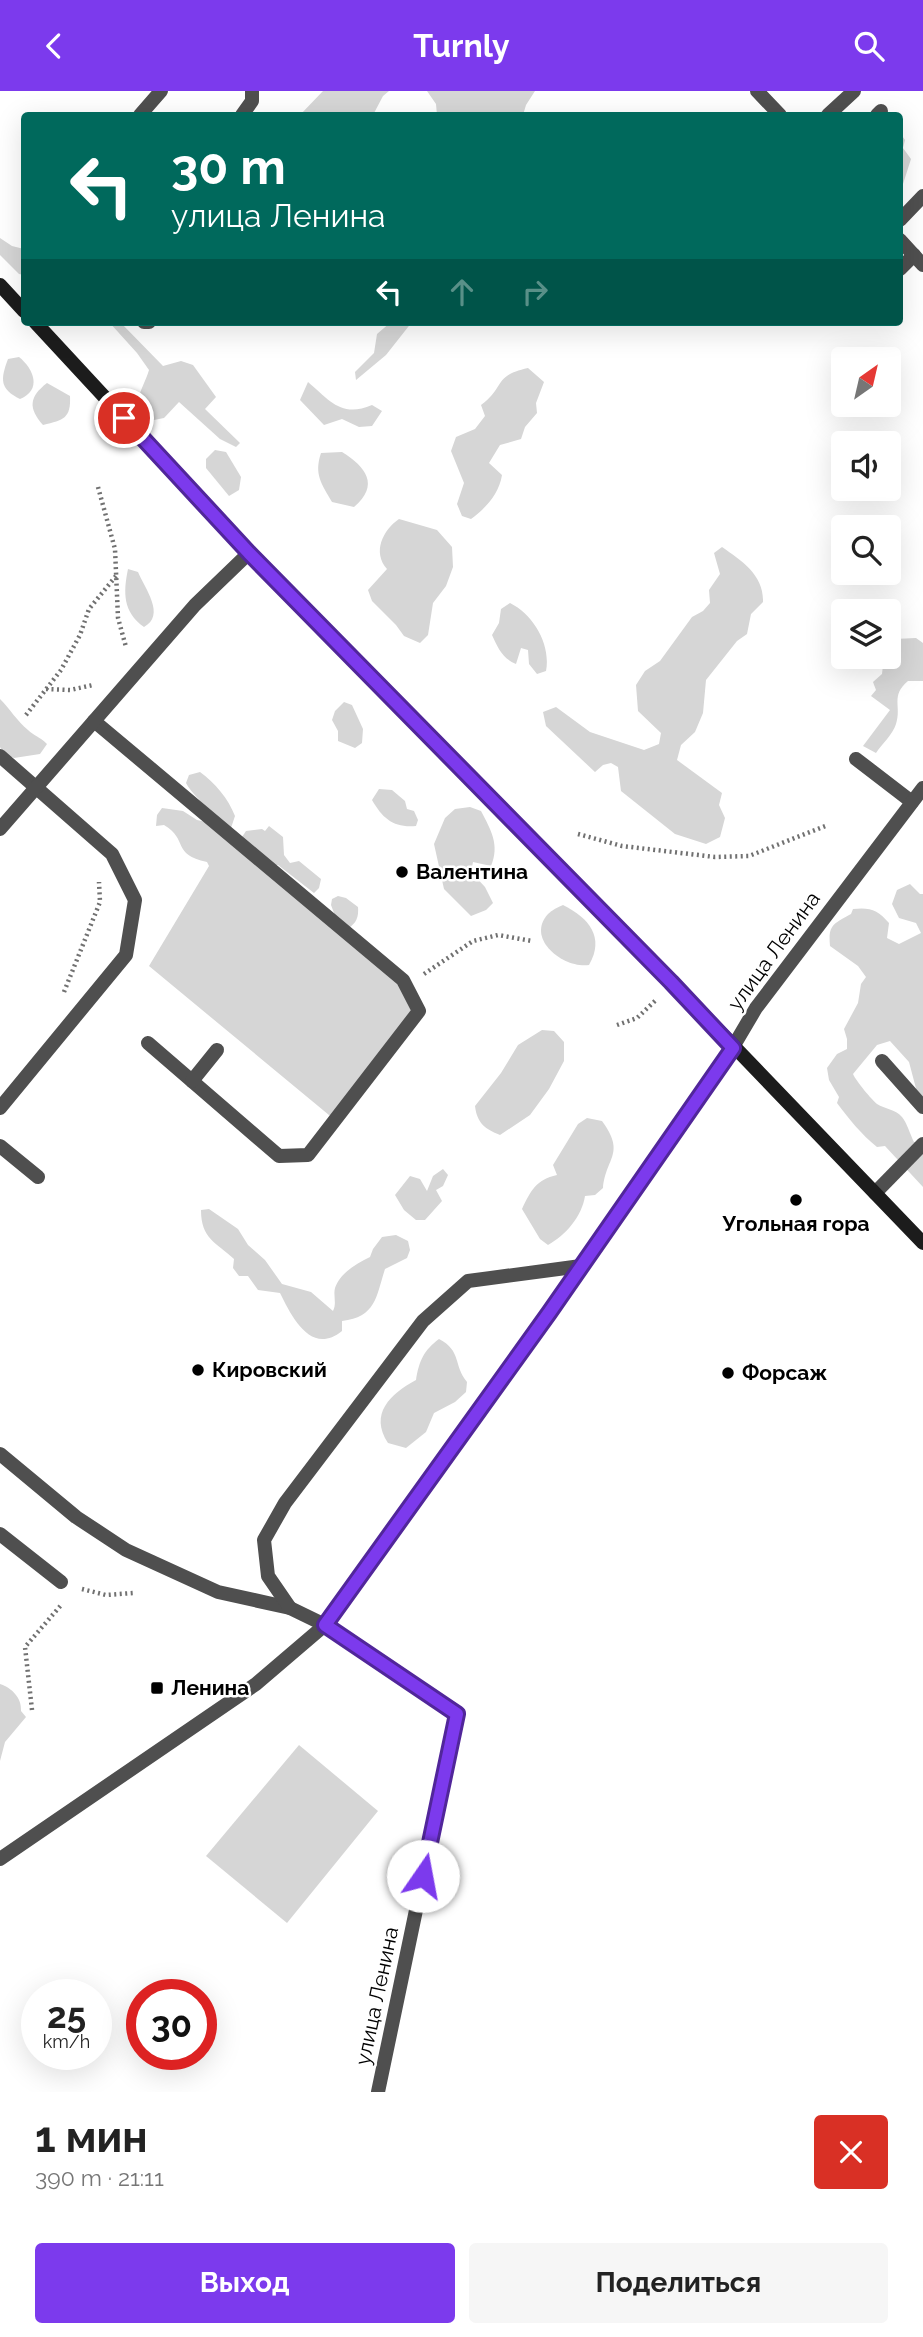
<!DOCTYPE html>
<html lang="ru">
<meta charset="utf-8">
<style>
:root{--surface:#fff;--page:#f6f6f6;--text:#222;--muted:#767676;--accent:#7c3aed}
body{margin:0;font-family:Raleway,sans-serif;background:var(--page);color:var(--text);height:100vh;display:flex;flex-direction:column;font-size:26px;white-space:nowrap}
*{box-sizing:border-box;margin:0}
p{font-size:23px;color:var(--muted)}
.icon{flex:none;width:38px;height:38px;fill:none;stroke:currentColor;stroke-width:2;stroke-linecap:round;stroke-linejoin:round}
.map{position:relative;height:2001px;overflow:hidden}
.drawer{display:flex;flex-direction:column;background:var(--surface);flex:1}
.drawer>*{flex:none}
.banner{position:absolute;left:21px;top:21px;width:882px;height:214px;border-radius:7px;box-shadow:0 7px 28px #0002;background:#00695c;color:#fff;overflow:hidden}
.needle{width:46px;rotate:34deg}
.tools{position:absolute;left:831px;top:256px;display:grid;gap:14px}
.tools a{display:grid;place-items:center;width:70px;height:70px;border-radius:7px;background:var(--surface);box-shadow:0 7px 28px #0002;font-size:35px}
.speed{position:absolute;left:21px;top:1888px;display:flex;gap:14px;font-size:35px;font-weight:700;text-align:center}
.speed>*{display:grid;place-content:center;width:91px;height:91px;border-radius:50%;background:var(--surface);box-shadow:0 7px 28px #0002;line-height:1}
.speed small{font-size:18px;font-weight:400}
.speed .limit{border:10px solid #d22;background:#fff;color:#111}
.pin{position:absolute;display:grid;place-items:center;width:60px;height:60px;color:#fff;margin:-30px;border:4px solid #fff;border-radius:50%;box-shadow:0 2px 7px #0007}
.me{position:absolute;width:77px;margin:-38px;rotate:12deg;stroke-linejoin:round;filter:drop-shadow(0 0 5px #0008)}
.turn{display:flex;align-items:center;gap:24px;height:147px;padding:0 35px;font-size:32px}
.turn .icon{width:91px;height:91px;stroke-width:2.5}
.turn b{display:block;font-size:49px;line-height:60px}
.lanes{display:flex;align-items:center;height:66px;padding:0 35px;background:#0003;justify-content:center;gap:35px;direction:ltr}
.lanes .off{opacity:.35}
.round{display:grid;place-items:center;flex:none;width:74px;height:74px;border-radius:7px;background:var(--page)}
.summary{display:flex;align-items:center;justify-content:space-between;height:119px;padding:0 35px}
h1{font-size:42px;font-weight:700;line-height:52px}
.cta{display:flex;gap:14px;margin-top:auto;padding:14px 35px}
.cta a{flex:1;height:80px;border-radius:7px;background:var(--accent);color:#fff;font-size:28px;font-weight:700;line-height:80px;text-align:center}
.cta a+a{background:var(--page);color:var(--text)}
header{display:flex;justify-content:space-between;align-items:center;height:91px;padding:0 35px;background:var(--accent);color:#fff;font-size:32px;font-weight:700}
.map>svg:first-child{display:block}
</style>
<header><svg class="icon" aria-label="back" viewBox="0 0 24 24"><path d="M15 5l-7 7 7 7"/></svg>Turnly<svg class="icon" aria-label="search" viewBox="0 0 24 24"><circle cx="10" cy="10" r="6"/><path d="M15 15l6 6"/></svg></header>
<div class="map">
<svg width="923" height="2001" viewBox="0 0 923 2001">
<rect width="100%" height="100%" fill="#fff"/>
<!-- green -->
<g fill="#d6d6d6">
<path d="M 323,0 L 389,0 L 383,5 L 373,24 L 300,24 Z"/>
<path d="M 427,0 L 535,0 L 526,14 L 523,24 L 437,24 L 436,13 Z"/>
<path d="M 900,42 L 905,49 L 903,57 L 911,68 L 903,93 L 900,95 Z"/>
<path d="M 0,147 L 12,155 L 24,158 L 24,184 L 19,183 L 0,164 Z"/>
<path d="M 109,231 L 120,231 L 163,275 L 181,270 L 193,274 L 216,306 L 205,318 L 240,352 L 236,356 L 220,348 L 179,311 L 164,327 L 149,330 C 129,311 142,302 149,279 L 137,262 Z"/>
<path d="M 391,231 L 412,231 L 386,264 L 356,289 L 355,281 L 374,262 L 377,243 Z"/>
<path d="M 19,266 C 34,278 42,299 20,308 C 0,298 0,289 8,268 Z"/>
<path d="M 528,277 L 544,291 L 536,312 L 537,322 L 525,336 L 521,348 L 500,354 L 489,372 L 502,384 C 499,403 486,417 471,428 L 462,425 L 457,413 L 464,392 L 451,360 L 456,346 L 475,338 L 485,325 L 481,314 C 506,296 492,285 528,277 Z"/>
<path d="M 308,291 C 330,310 342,327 372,314 L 382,320 L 372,335 L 359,336 L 342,328 L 324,334 L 300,309 Z"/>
<path d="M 47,292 L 70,305 C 71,327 64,329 43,334 C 28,317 29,306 47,292 Z"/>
<path d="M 215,359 L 226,361 L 241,386 L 239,399 L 229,405 L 206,377 L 206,368 Z"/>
<path d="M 342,361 C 366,376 380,394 354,416 L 332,411 C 321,392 314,383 321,362 Z"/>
<path d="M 399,428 L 437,439 L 452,456 L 453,476 L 446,495 L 433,512 L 428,544 L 420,552 L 404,545 L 396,534 L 372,510 L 368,499 L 387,478 C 372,461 383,439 399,428 Z"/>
<path d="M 722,456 C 742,470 764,484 763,511 L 751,523 L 747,543 L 737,550 L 706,589 L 703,622 L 695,641 L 681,654 L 677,669 L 722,702 L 719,714 L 725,727 L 720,746 L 706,753 L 675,743 L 621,700 L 618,676 L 611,672 L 603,674 L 595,681 L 546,635 L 543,621 L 556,616 L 590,641 L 644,659 L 659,653 L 661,642 L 638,620 L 636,594 L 645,580 L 660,570 L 692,526 L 703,520 L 710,512 L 709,499 L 720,483 L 714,462 Z"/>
<path d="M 128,478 L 138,481 C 145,498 166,524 144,536 C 123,521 123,502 128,478 Z"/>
<path d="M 510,512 C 534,524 551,554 546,580 L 537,583 L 529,573 L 528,559 L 521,557 L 516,573 C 502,567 498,557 492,544 L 499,532 L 501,518 Z"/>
<path d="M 916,547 L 923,552 L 923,590 L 908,590 C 890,605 902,615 896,633 C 893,643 882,653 876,662 L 863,655 L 890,619 L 871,605 L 876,599 L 873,591 L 882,583 L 884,565 L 889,565 L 889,553 L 895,548 Z"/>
<path d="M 0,608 C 10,618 17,630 28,639 C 34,645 39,645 47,653 L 40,663 L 14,667 L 4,663 L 0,656 Z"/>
<path d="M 344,611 L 352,614 L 363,638 L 362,652 L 355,657 L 338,650 L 338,640 L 332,629 L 335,620 Z"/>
<path d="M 200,681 C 215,692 228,707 235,725 L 229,743 L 242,746 L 246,740 L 262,738 L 265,740 L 269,735 L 283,746 L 284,764 L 290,772 L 299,770 L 321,788 L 319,797 L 314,802 L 278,774 L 271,774 L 328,827 L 334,822 L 331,814 L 332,808 L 338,805 L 346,807 L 358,816 C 359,829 355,833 345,840 L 403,889 L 419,920 L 335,1029 L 149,875 L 209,775 L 207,771 C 171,763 189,749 164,734 L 156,735 L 157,724 L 162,717 L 183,720 L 197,729 L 206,731 C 206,707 196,710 186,692 L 189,684 Z"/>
<path d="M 379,698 L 392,699 L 405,710 L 407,718 L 414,720 L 418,729 L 416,735 C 394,737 383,728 372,709 Z"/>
<path d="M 470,716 L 481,720 C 491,739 500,754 491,775 L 473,771 L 471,781 L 485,796 L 493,812 L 486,819 L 471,825 L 444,798 L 434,753 L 445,727 L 455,718 Z"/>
<path d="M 910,793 L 920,803 L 923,803 L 923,1010 L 918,1005 L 909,971 L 890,950 L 877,954 L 853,983 C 856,990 872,1009 877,1013 C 885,1018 895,1018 902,1026 C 907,1032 910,1043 914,1051 L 923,1051 L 923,1096 L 885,1055 L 877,1056 C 861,1043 849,1028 837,1012 L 839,1006 L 829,989 L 827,977 L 837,963 L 847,958 L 847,948 L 844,938 L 858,912 L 861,893 L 866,886 L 858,875 L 830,855 C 828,834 833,833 851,823 L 853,818 C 870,816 878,819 889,832 L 887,847 L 899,853 L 921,842 L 916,832 L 899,827 L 892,813 L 897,799 Z"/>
<path d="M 563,814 C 589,827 605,846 589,874 C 564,878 525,848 548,823 C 552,819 558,816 563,814 Z"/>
<path d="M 542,939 L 554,940 L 564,951 L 564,970 L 549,998 L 530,1024 L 500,1044 C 485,1038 477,1032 475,1015 L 501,982 L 518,954 Z"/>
<path d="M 587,1027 L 602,1030 C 626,1063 606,1066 603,1097 L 595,1104 L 585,1105 C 582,1125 566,1144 548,1154 L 540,1148 L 522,1118 C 531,1099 536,1089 557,1084 L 553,1074 L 578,1033 Z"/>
<path d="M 443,1078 L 448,1084 L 443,1095 L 436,1099 L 442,1110 L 425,1129 L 416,1129 L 404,1119 L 395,1104 L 410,1085 L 420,1088 L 427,1100 L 433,1085 Z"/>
<path d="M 209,1118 L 238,1138 L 248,1154 L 265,1169 L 282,1193 L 311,1201 L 333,1220 C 337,1212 333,1205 335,1197 C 340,1182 357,1172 370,1166 L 373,1158 L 382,1146 L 396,1144 L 408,1150 L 410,1159 L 407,1167 L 385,1178 C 376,1206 376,1226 342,1230 L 342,1240 C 311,1265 292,1226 280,1202 L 258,1199 L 248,1185 L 239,1185 L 233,1177 L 234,1168 C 216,1151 201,1148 201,1119 Z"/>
<path d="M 439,1248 C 462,1260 453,1274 467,1291 L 466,1301 L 455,1311 L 434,1322 L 426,1341 L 406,1357 L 388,1352 C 369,1323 390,1303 416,1289 C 419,1270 424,1259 439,1248 Z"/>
<path d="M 0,1593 C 12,1597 22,1607 21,1620 L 26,1626 L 5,1651 L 0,1670 Z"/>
<path d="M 299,1654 L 378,1720 L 287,1832 L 206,1765 Z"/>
</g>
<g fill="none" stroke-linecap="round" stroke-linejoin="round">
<!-- path -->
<g stroke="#717171" stroke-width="4.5" stroke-dasharray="2 3.5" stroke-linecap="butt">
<path d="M 98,396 L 115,458 L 118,527 L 126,556"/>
<path d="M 46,598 L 70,599 L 93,594"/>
<path d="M 26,624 L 61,579 L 80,544 L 89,518 L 116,485"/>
<path d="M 578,743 L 622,755 L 715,766 L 749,765 L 828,734"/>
<path d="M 424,883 L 473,850 L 498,844 L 532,850"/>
<path d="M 64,901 L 100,811 L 99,791"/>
<path d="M 617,934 L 637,927 L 657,908"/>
<path d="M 82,1498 L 106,1504 L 133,1502"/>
<path d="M 32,1619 L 25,1556 L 62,1513"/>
</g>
<!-- service -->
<g stroke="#4f4f4f" stroke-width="14">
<path d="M 140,24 L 161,0"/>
<path d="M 242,24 L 252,10 L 252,0"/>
<path d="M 828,24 L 854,0"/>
<path d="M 877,24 L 881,20"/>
<path d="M 900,129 L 923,105"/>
<path d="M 900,178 L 914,164"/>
<path d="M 144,231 L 149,231"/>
<path d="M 94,630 L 403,889 L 419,920 L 308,1064 L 279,1065 L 148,952"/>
<path d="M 0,665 L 112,763 L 135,809 L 126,864 L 0,1017"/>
<path d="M 856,668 L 912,711"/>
<path d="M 0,738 L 195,514 L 249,462"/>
<path d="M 882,970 L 923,1016"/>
<path d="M 192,990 L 217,959"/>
<path d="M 0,1055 L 38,1086"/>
<path d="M 875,1102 L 923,1053"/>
<path d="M 0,1363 L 76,1426 L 126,1459 L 218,1501 L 290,1517 L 325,1534"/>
<path d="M 0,1443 L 61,1491"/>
<path d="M 290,1517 L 268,1485 L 264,1449 L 285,1412 L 423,1230 L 468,1190 L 581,1175"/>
</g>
<!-- minor -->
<g stroke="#4f4f4f" stroke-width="14">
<path d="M 757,0 L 780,24"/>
<path d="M 900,149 L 923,174"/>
<path d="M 733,956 L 756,917 L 923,697"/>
<path d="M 325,1534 L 457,1623 L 378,2001"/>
</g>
<!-- tertiary -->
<path stroke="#4f4f4f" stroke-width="14" d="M 0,1768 L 256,1593 L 325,1534 L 549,1222 L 733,956"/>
<!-- secondary -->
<g stroke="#1c1c1c" stroke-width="14">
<path d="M 0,194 L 24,220"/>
<path d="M 35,231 L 249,462 L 672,891 L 923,1152"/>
</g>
</g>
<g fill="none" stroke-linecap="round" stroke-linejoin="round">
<!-- route casing -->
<g stroke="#51269a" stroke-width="18">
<path id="route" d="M 124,327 L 249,462 L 671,891 L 733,957 L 549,1222 L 325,1534 L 457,1623 L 423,1785"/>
</g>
<!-- route -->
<use href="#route" stroke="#7c3aed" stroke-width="12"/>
</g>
<!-- markers -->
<g fill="#000" stroke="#fff" stroke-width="2.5">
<circle cx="402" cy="781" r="7"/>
<circle cx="796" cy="1109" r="7"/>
<circle cx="198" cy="1279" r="7"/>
<circle cx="728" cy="1282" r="7"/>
<rect x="150" y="1590" width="14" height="14" rx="3.5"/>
</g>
<g text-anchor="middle" stroke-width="5" stroke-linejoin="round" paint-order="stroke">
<!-- poi labels -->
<g font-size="21" font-weight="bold" fill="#000" stroke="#fff" text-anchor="start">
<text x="416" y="788">Валентина</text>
<text x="796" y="1140" text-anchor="middle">Угольная гора</text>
<text x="212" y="1286">Кировский</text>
<text x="742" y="1289">Форсаж</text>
<text x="171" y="1604">Ленина</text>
</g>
<!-- street labels -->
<g font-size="21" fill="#000" stroke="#fff">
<text transform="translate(774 860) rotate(-54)" y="7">улица Ленина</text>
<text transform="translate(377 1905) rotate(-78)" y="7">улица Ленина</text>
</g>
</g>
</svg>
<div class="tools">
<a><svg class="needle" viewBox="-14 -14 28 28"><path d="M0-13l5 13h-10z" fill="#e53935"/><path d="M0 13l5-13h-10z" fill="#767676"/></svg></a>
<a><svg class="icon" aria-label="sound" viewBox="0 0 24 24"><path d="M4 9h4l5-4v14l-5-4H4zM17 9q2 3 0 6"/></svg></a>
<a><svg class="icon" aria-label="search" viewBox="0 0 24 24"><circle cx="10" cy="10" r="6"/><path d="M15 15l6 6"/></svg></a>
<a><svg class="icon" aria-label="layers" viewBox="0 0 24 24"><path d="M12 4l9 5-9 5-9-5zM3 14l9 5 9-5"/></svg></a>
</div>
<div class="speed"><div>25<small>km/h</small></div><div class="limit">30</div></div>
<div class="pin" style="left:124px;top:327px;background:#d93025"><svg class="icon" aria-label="arrive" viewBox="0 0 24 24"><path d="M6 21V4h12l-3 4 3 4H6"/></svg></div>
<svg class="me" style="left:423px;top:1785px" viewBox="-20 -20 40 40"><circle r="19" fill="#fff"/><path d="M0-13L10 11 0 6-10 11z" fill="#7c3aed"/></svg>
<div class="banner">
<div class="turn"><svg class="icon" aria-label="left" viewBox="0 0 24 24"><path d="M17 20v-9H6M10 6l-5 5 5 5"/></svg><div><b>30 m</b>улица Ленина</div></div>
<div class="lanes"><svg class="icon" aria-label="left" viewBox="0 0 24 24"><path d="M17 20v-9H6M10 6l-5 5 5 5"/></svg><svg class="icon off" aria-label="ahead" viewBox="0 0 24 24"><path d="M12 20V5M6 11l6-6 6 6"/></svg><svg class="icon off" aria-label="right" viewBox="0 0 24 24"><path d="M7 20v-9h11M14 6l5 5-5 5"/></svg></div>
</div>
</div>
<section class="drawer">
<div class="summary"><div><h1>1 мин</h1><p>390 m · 21:11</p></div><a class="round" style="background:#d93025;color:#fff"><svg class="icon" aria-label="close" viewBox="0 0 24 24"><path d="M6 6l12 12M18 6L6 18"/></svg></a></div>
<div class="cta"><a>Выход</a><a>Поделиться</a></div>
</section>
